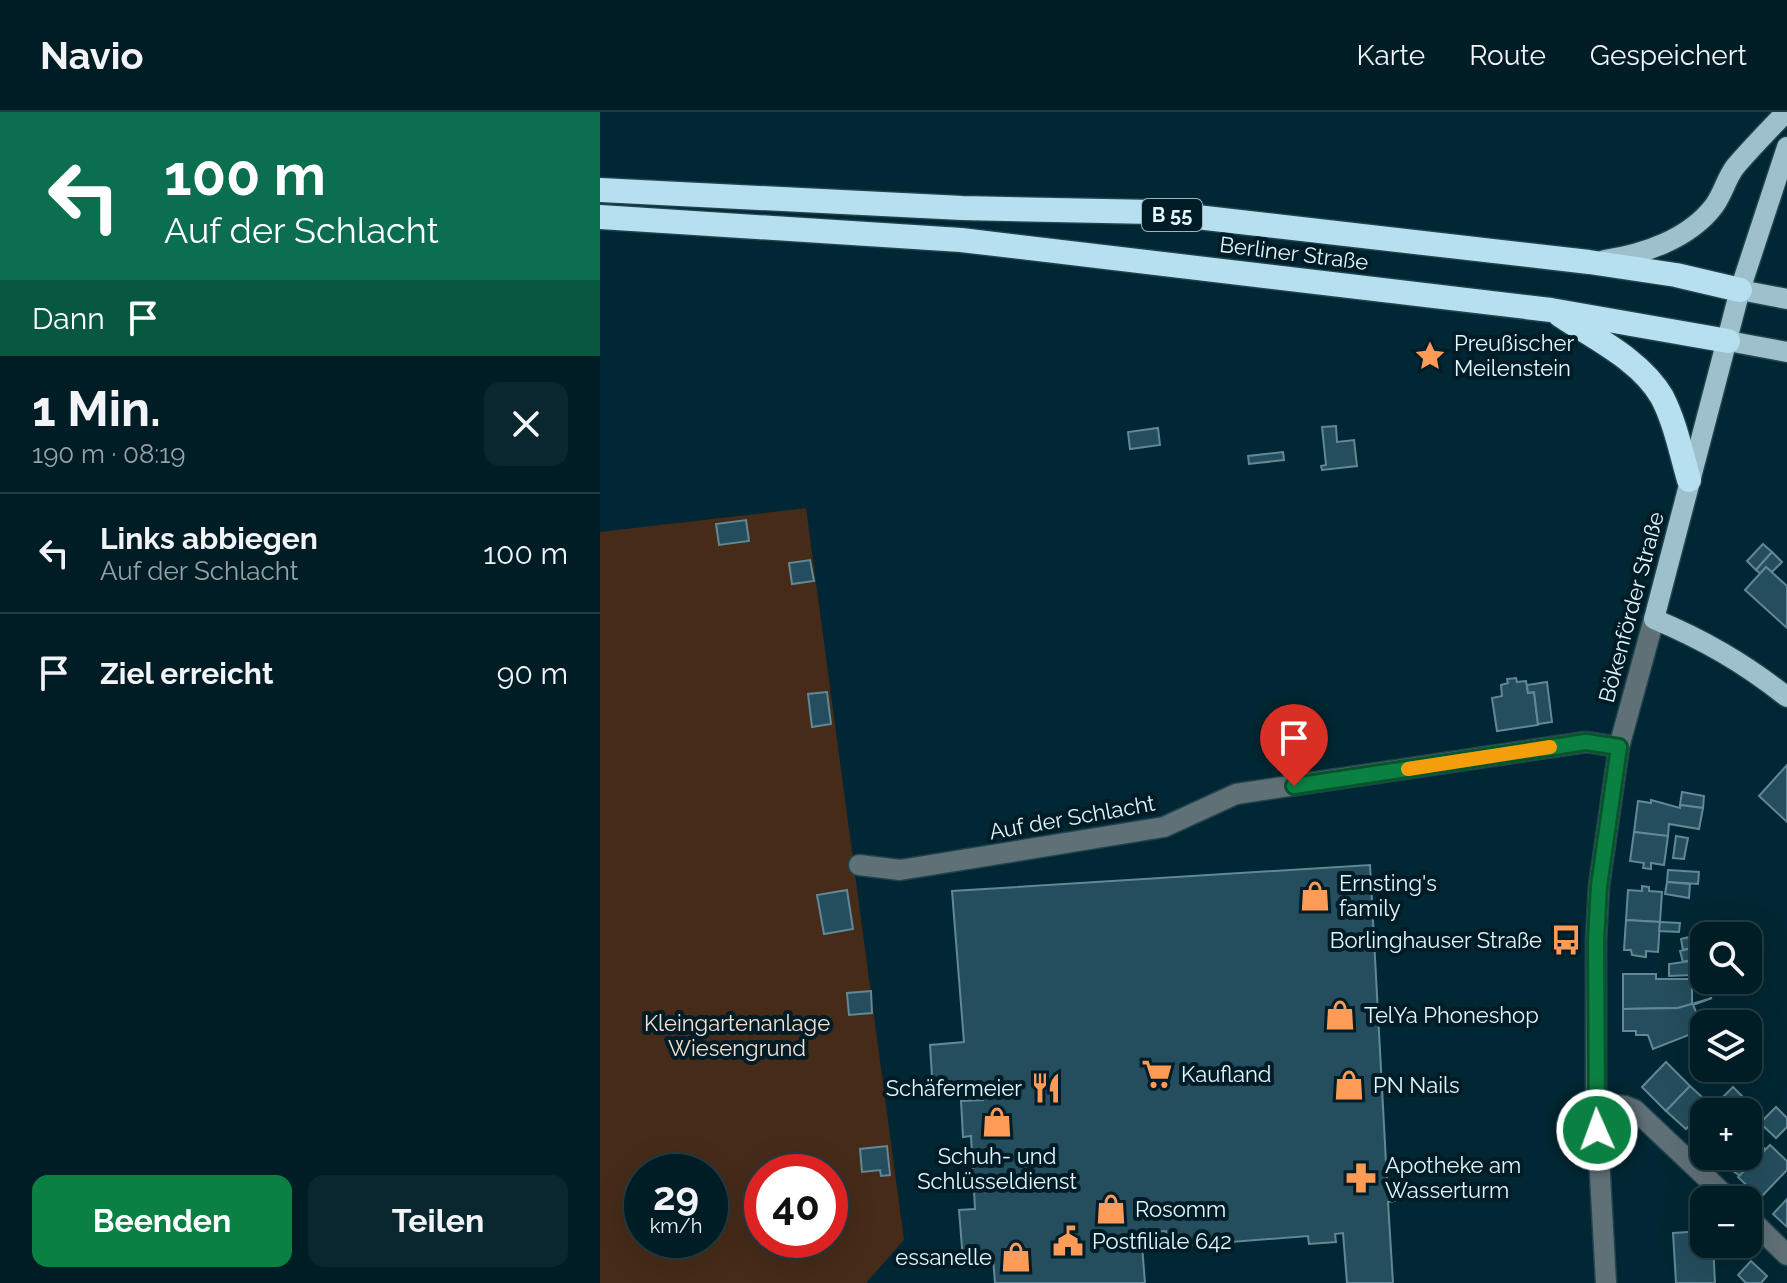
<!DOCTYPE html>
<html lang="de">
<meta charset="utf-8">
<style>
:root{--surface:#001d26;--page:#0a262e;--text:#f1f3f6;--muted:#95a2a7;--line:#223b43;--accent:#0b8043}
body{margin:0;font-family:Raleway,sans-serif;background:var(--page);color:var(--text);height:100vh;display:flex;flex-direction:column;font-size:30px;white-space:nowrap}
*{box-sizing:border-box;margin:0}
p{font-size:26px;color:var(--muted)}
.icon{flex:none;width:44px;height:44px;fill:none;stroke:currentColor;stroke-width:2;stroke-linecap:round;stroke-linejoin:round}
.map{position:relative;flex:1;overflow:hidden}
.panel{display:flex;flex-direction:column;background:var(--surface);width:600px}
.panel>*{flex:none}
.guide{background:#0b6e4f;color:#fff;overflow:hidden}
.controls{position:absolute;left:1090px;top:810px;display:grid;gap:16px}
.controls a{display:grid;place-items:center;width:72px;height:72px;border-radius:16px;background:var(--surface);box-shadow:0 8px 32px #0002,0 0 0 2px var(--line);font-size:40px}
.speed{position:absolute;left:24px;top:1042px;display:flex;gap:16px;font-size:40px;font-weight:700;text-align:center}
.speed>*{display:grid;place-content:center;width:104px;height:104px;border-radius:50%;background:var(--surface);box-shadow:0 8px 32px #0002,0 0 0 2px var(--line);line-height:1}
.speed small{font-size:20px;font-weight:400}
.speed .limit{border:12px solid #d22;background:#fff;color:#111}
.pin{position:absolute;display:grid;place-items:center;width:68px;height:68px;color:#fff;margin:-82px -34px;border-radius:50% 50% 50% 0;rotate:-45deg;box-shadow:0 0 8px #0007}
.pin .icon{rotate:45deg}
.me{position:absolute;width:88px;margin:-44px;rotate:358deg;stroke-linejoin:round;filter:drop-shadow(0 0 6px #0008)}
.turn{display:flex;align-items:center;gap:28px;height:168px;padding:0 32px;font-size:36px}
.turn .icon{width:104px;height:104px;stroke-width:2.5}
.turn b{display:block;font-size:56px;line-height:68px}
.then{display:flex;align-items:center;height:76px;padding:0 32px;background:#0003;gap:16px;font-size:30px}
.round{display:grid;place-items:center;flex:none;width:84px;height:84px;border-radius:16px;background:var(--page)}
.headline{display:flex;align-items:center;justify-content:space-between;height:136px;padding:0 32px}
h1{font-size:48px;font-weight:700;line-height:60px}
.primary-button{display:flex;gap:16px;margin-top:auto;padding:16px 32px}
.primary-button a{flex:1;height:92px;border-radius:16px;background:var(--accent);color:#fff;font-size:32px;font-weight:700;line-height:92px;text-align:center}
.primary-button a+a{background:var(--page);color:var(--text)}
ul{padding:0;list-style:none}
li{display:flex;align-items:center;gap:24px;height:120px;padding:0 32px;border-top:2px solid var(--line)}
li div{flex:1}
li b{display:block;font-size:30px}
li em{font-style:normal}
header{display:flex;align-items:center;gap:48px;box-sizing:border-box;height:112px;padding:0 40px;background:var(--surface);border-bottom:2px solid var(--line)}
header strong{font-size:38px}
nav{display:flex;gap:44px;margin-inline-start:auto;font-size:28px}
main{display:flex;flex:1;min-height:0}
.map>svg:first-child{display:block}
</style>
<header>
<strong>Navio</strong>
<nav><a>Karte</a><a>Route</a><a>Gespeichert</a></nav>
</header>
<main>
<section class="panel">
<div class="guide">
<div class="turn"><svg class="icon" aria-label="left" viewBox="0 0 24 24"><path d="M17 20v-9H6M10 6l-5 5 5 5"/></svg><div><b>100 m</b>Auf der Schlacht</div></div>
<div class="then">Dann<svg class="icon" aria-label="arrive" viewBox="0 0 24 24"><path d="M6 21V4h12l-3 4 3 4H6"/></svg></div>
</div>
<div class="headline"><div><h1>1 Min.</h1><p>190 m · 08:19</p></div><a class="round"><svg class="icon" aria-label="close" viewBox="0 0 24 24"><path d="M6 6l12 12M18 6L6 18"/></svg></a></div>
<ul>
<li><svg class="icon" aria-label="left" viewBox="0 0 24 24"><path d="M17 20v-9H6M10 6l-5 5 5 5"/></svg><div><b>Links abbiegen</b><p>Auf der Schlacht</p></div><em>100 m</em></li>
<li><svg class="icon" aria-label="arrive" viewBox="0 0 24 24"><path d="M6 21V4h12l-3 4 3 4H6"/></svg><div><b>Ziel erreicht</b></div><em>90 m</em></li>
</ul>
<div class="primary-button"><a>Beenden</a><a>Teilen</a></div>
</section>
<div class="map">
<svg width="1187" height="1171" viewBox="0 0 1187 1171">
<rect width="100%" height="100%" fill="#002733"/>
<!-- green -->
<path fill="#462b19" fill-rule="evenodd" d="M 206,396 L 304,1128 L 266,1171 L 0,1171 L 0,420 ZM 42,1060 L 110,1060 L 110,1128 L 42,1128 ZM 162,1060 L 230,1060 L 230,1128 L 162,1128 Z"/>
<!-- building -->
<g fill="#244e5d" stroke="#608896" stroke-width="2">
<path d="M 736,314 L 737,330 L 754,328 L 757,354 L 722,358 L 721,354 L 726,353 L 722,315 Z"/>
<path d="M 558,316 L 560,333 L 530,337 L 528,320 Z"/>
<path d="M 683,340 L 684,348 L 649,352 L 648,344 Z"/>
<path d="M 146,408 L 149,429 L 119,433 L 116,412 Z"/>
<path d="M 1163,432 L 1172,440 L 1156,458 L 1147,449 Z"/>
<path d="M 1172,440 L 1182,450 L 1172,460 L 1166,455 L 1161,462 L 1156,458 Z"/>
<path d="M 210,448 L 214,469 L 192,472 L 189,451 Z"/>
<path d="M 1166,455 L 1187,474 L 1187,516 L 1145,478 Z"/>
<path d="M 916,566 L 917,570 L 926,569 L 928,581 L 934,580 L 938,613 L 897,619 L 892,586 L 902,584 L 901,573 L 908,571 L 907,567 Z"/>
<path d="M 947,570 L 952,610 L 938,612 L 934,580 L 928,581 L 927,573 Z"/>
<path d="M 227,580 L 231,612 L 212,615 L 208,582 Z"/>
<path d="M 1187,653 L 1187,710 L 1159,684 Z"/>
<path d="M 1082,680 L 1104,684 L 1103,696 L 1080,693 Z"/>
<path d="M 1051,688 L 1080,696 L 1080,693 L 1103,696 L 1099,717 L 1069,712 L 1068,724 L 1034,720 L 1038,689 L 1051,691 Z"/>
<path d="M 1034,720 L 1068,724 L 1064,753 L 1051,751 L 1051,757 L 1043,756 L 1044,751 L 1030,749 Z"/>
<path d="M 1076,724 L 1088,726 L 1084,747 L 1073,746 Z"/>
<path d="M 770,753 L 787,1069 L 794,1068 L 795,1089 L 788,1090 L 793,1171 L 747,1171 L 743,1121 L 735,1122 L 736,1130 L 709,1132 L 708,1124 L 567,1135 L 566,1119 L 541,1121 L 545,1171 L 395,1171 L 393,1146 L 363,1148 L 359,1098 L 375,1097 L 371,1024 L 363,1025 L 361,989 L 383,988 L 382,978 L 333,981 L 330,933 L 364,930 L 352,779 Z"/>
<path d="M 1068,758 L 1099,760 L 1098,772 L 1067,770 Z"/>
<path d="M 1067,770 L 1090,772 L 1089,786 L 1065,782 Z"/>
<path d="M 1042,774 L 1049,775 L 1049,779 L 1062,780 L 1060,810 L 1026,808 L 1028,778 L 1042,779 Z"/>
<path d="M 247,778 L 253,817 L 224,822 L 217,783 Z"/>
<path d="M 1026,808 L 1060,810 L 1058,840 L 1046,839 L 1046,845 L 1038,844 L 1032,843 L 1031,838 L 1024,838 Z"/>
<path d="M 1060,810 L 1080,811 L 1079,820 L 1059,819 Z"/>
<path d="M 1102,822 L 1104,833 L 1083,838 L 1081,827 Z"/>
<path d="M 1104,833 L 1104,845 L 1083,850 L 1080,839 Z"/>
<path d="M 1091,849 L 1092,863 L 1069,864 L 1069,852 Z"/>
<path d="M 1023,862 L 1056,862 L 1056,867 L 1092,867 L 1092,892 L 1078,896 L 1023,897 Z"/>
<path d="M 271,879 L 272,901 L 249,903 L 247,881 Z"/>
<path d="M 1112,886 L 1093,893 L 1104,917 L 1053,937 L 1048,923 L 1036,923 L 1036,919 L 1023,919 L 1023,897 L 1078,896 Z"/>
<path d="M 1066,950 L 1090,974 L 1066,999 L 1042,975 Z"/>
<path d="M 1090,974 L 1114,996 L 1111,1000 L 1104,1000 L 1104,1003 L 1102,1001 L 1086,1017 L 1066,999 Z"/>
<path d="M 1133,975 L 1142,984 L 1127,999 L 1118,990 Z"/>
<path d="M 1176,995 L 1187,1006 L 1187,1015 L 1176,1026 L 1160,1011 Z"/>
<path d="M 1148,1021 L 1166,1038 L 1140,1064 L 1115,1046 L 1148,1044 Z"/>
<path d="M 1170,1033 L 1187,1049 L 1187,1058 L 1160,1086 L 1138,1065 Z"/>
<path d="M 287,1034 L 290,1063 L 281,1064 L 280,1058 L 262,1060 L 260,1037 Z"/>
<path d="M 1187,1087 L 1187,1115 L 1173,1102 Z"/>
<path d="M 1104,1119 L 1104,1132 L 1113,1132 L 1115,1171 L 1076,1171 L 1073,1121 Z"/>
<path d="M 1151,1149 L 1167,1164 L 1161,1171 L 1146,1171 L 1138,1163 Z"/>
</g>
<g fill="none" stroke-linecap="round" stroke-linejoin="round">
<!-- minor casing -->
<g stroke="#20444f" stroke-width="23">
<g id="minor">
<path d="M 259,753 L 300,758 L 564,715 L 636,682 L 986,630 L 1019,635"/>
<path d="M 996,991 L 1025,994 L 1035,998 L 1130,1088"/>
<path d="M 1148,1105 L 1187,1143"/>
<path d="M 1006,1171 L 996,991 L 996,828 L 999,774 L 1019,635 L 1054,507"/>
</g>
</g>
<!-- major casing -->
<g stroke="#20444f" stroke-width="23">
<g id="major">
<path d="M 1187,35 L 1140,178 L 1054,507 C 1104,528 1144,551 1187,585"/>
<path d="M 1005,148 C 1044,142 1089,127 1114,94 C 1123,82 1126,67 1135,55 C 1151,36 1169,18 1186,0"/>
<path d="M 1140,178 L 1187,187"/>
<path d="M 1128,229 L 1187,240"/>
</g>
</g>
<!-- highway casing -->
<g stroke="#20444f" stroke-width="27">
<g id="highway">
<path d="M 0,78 L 362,96 L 553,100 L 989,150 L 1076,163 L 1140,178"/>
<path d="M 0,105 L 361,128 L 951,198 L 1128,229"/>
<path d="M 960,203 C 994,226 1041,248 1062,285 C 1075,310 1081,340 1089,368"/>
</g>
</g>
<!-- minor -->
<use href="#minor" stroke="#607077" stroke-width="20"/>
<!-- major -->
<use href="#major" stroke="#9ec0cd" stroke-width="20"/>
<!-- highway -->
<use href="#highway" stroke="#b6e0f0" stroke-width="24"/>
</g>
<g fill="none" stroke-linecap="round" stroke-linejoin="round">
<!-- route casing -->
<g stroke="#07532c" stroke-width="20">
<path id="route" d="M 694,674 L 986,630 L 1019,635 L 999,774 L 996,828 L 997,1018"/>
</g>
<!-- route -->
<use href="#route" stroke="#0b8043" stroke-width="14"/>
<!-- slow -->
<path stroke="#f59e0b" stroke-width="14" d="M 808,657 L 950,635"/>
</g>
<!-- icons -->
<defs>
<g id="sight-bare" transform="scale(2.4)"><path d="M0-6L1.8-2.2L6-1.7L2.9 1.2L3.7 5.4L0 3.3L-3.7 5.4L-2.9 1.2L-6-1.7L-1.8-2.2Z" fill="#fe9c57" stroke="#001c26" stroke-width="2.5" paint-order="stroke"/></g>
<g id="shop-bare" transform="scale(2.4)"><path d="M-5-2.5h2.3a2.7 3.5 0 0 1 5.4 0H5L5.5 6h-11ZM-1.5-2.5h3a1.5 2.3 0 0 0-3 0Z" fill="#fe9c57" stroke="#001c26" stroke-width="2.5" paint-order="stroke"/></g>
<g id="bus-bare" transform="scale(2.4)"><path d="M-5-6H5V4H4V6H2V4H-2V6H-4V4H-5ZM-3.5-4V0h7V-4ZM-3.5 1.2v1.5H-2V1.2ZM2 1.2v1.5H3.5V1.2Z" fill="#fe9c57" stroke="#001c26" stroke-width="2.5" paint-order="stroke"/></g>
<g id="supermarket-bare" transform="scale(2.4)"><path d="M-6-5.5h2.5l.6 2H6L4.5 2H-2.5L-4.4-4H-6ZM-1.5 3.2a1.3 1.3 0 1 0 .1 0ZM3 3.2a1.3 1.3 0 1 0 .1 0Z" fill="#fe9c57" stroke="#001c26" stroke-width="2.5" paint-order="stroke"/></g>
<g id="restaurant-bare" transform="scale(2.4)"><path d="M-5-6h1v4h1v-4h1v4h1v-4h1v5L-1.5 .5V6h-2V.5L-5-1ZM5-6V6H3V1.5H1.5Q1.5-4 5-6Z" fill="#fe9c57" stroke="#001c26" stroke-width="2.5" paint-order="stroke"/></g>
<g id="pharmacy-bare" transform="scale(2.4)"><path d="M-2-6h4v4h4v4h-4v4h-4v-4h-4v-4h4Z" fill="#fe9c57" stroke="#001c26" stroke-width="2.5" paint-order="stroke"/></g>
<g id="civic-bare" transform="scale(2.4)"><path d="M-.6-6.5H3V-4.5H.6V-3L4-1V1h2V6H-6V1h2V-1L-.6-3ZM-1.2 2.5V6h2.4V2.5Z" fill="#fe9c57" stroke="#001c26" stroke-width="2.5" paint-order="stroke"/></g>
</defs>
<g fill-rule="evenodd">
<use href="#sight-bare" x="830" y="244"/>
<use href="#shop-bare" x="715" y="784"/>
<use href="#bus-bare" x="966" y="828"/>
<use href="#shop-bare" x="740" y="903"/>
<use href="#supermarket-bare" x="557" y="962"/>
<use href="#shop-bare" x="749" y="973"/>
<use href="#restaurant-bare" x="446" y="976"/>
<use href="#shop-bare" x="397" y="1010"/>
<use href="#pharmacy-bare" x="761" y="1066"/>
<use href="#shop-bare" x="511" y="1097"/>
<use href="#civic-bare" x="468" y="1129"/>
<use href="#shop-bare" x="416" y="1145"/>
</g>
<g text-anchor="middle" stroke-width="8" stroke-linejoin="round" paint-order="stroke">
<!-- shield labels -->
<rect fill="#001c26" stroke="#9eb5bd" stroke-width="2" x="542" y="87" width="60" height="32" rx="6"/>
<g font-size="20" font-weight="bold" fill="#e2f6fe">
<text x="572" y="110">B 55</text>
</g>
<!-- street labels -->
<g font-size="22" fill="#e2f6fe" stroke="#001c26">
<text transform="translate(694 141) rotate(7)" y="8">Berliner Straße</text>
<text transform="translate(1031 495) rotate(-75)" y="8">Bökenförder Straße</text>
<text transform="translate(472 705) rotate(-10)" y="8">Auf der Schlacht</text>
</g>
<!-- poi labels -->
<g font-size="22" fill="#e2f6fe" stroke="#001c26" text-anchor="start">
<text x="854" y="239">Preußischer<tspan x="854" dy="25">Meilenstein</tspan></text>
<text x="739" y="779">Ernsting's<tspan x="739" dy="25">family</tspan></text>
<text x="942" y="836" text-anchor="end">Borlinghauser Straße</text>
<text x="764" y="911">TelYa Phoneshop</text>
<text x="581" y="970">Kaufland</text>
<text x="773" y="981">PN Nails</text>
<text x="422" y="984" text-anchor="end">Schäfermeier</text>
<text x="397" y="1052" text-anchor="middle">Schuh- und<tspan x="397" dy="25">Schlüsseldienst</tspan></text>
<text x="785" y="1061">Apotheke am<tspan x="785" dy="25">Wasserturm</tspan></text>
<text x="535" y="1105">Rosomm</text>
<text x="492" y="1137">Postfiliale 642</text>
<text x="392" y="1153" text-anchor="end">essanelle</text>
</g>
<!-- park labels -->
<g font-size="22" fill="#f7dfd0" stroke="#001c26">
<text x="137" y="919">Kleingartenanlage<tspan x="137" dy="25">Wiesengrund</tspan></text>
</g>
</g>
</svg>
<div class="controls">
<a><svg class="icon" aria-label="search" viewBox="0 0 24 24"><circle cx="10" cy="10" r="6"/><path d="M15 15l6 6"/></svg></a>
<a><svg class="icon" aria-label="layers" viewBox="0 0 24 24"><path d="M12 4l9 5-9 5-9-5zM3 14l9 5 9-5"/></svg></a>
<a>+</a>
<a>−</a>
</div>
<div class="speed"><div>29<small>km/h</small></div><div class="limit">40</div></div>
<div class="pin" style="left:694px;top:674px;background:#d93025"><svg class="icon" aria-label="arrive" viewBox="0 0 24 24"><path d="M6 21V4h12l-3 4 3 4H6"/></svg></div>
<svg class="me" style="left:997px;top:1018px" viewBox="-20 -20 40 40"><circle r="17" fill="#0b8043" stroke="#fff" stroke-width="3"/><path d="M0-11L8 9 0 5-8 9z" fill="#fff"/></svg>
</div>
</main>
